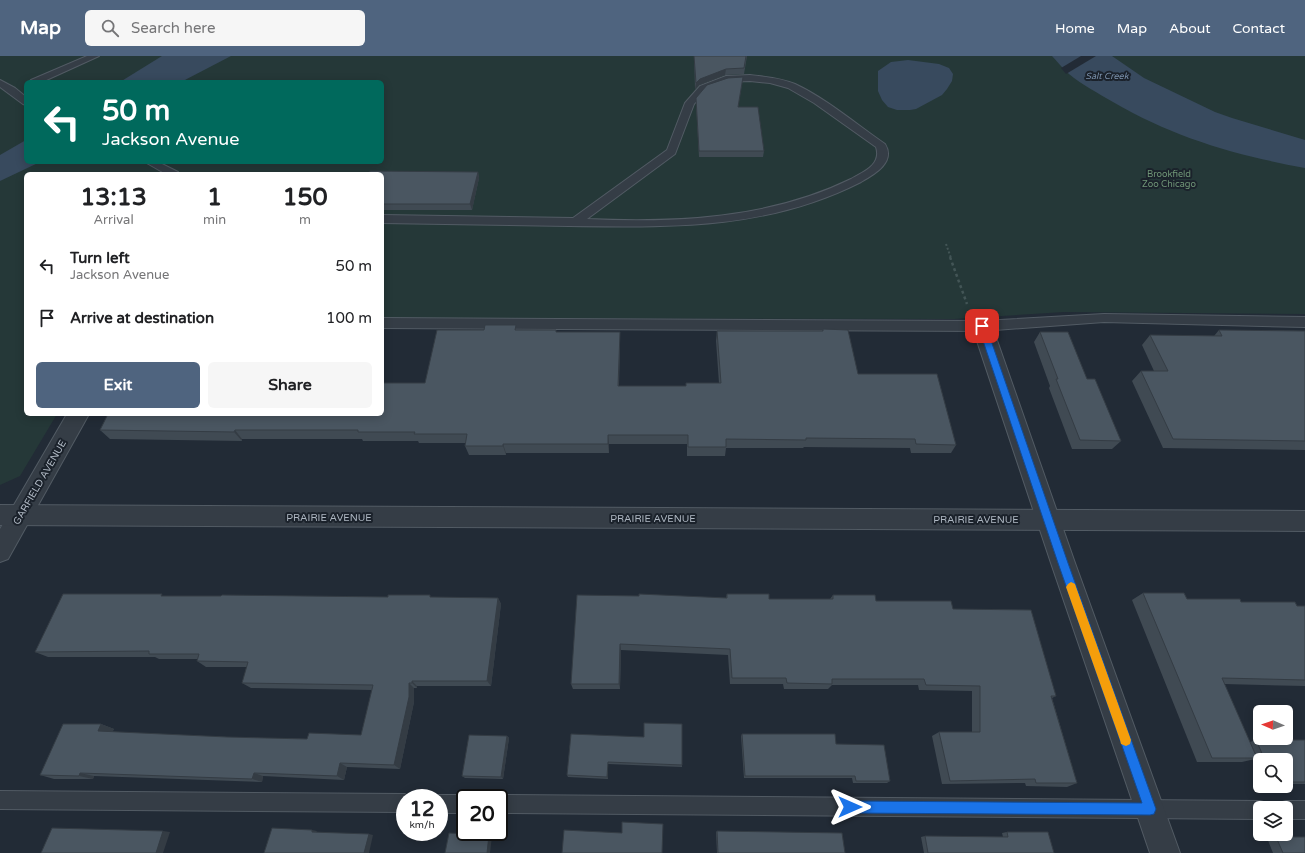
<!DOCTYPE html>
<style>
:root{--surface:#fff;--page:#f6f6f6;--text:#202124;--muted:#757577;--accent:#4f647f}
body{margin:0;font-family:"Varela Round",sans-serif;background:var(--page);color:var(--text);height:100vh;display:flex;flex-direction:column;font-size:15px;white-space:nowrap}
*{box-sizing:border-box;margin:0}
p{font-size:13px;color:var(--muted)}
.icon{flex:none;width:22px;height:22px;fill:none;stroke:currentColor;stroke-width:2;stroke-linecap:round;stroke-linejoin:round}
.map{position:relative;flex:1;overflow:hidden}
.details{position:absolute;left:24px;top:116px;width:360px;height:244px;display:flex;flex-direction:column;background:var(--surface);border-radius:6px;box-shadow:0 2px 10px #0003}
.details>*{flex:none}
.banner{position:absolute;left:24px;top:24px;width:360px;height:84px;border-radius:6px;box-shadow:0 2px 10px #0003;background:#00695c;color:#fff;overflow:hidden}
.needle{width:26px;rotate:272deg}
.tools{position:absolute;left:1253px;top:649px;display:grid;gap:8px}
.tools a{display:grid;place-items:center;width:40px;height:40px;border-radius:6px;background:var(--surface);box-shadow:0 2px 10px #0003;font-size:20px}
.speed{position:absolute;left:396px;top:733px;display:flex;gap:8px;font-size:20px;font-weight:700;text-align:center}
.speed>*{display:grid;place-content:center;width:52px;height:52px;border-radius:50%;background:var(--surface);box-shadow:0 2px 10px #0003;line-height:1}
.speed small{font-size:10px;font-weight:400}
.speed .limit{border:2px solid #111;border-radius:6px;background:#fff;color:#111}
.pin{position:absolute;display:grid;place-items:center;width:34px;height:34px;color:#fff;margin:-17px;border-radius:8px;box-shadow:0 2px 6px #0006}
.me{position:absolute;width:44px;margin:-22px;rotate:90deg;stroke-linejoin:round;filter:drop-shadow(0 0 3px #0008)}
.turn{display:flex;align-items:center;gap:14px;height:84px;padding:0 12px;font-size:18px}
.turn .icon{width:52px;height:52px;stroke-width:2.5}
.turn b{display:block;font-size:28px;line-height:34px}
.eta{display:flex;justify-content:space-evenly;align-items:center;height:68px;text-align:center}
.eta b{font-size:24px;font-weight:800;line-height:28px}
.action{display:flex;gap:8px;margin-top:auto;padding:8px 12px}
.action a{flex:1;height:46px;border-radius:6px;background:var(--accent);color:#fff;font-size:16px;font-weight:800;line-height:46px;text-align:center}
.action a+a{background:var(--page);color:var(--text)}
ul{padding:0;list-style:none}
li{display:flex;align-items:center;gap:12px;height:52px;padding:0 12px}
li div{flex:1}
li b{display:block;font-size:15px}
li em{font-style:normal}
header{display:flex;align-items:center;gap:24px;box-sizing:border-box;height:56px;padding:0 20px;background:var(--accent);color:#fff}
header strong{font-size:19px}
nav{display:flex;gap:22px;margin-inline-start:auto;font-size:14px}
.search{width:280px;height:36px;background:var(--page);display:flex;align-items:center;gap:10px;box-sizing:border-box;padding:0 14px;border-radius:6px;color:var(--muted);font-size:15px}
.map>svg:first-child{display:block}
</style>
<header>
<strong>Map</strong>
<div class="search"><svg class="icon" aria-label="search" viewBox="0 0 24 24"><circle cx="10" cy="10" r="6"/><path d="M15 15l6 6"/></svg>Search here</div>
<nav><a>Home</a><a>Map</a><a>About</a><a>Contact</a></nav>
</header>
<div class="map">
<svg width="1305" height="797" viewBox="0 0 1305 797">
<rect width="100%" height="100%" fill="#222b36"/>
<!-- green -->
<path fill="#253838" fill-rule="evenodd" d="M 0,0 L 1305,0 L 1305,258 L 1064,256 L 954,263 L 382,262 L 382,118 L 26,118 L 26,358 L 57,358 L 20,420 L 0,429 ZM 26,26 L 382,26 L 382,106 L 26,106 Z"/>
<!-- water -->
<g fill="#384a5e">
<path d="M 162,0 L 231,0 L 181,26 L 120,26 Z"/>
<path d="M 1052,0 L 1112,0 L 1144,22 L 1215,56 L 1232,62 L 1305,84 L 1305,112 C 1235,99 1175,82 1113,46 C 1098,37 1082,29 1069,18 C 1063,13 1058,6 1052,0 Z"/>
<path d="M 908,4 L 939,8 L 949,12 L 953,18 L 952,25 L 947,33 L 942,39 L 916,53 L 910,54 L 897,54 L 888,51 L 882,44 L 878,35 L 878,15 L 891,6 Z"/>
<path d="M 26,84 L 26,106 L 40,106 L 0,125 L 0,99 Z"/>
</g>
<!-- pier -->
<path fill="#222b36" d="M 1081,0 L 1096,0 L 1066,18 L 1061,12 Z"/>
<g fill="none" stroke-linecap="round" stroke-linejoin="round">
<!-- service casing -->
<g stroke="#525b64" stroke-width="2">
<g id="service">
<path d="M 87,0 L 99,0 L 42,26 L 29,26 L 31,24 Z"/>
<path d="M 750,19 C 765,21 781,22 795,28 C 827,43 856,68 885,88 C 896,106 875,118 861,126 C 766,174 673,171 569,170 C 507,169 444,168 382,167 L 382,159 L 573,162 L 667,94 L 685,47 L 700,30 L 726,20 ZM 750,25 L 770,27 L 788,32 L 814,47 L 876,91 C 882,109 863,116 851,123 C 769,163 676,167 587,163 L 675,98 L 694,48 L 706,34 L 727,26 Z"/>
<path d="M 0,24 L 15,32 L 26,41 L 26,49 L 23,48 L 0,31 Z"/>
<path d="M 145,106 L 158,106 L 178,116 L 179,118 L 166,118 Z"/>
<path d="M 1104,258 L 1305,261 L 1305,271 L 1104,266 L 982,275 L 382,272 L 382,262 L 982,265 Z"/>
<path d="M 0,735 L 405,738 L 412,742 L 405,742 L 405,756 L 0,753 Z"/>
<path d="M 439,739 L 465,739 L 472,742 L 465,742 L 465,757 L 439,757 L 439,742 L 432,742 Z"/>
<path d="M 499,739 L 1260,745 L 1267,747 L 1268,752 L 1260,752 L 1260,763 L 499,757 L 499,742 L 492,742 Z"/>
<path d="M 1286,745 L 1305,745 L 1305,763 L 1286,763 L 1286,752 L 1278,752 L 1279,747 Z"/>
</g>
</g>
<!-- minor casing -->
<g stroke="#525b64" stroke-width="2">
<g id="minor">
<path d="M 982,263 L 989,265 L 992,270 L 1075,507 L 1180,797 L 1150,797 L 1051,507 L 972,270 L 975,265 Z"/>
<path d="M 67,358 L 89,358 L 8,503 L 0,506 L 0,473 Z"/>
</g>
</g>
<!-- tertiary casing -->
<g stroke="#525b64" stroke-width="2">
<path id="tertiary" d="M 0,449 L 1305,455 L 1305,475 L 0,469 Z"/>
</g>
<!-- path-far1 -->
<path stroke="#435556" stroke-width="2" stroke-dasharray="2 2" stroke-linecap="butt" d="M 946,188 L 951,202"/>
<!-- path -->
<path stroke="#435556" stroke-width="2.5" stroke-dasharray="3 3" stroke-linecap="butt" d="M 950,201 L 967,248"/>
<!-- service -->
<use href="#service" fill="#353d46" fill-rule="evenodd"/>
<!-- minor -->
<use href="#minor" fill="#353d46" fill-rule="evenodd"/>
<!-- tertiary -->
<use href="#tertiary" fill="#353d46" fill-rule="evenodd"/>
</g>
<!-- wall -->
<g fill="#404a53">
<path d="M 694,0 L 747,0 L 744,18 L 725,19 L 699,29 L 695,33 Z"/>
<path d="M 742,27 L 738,51 L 764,95 L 763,101 L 699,101 L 696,48 L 696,42 Z"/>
<path d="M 478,116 L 479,122 L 472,154 L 382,154 L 382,118 Z"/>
<path d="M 823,273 L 858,318 L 956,389 L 951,397 L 911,397 L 910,392 L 804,391 L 803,392 L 726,392 L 725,400 L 687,400 L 687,388 L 609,388 L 609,397 L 506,397 L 506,399 L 469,399 L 465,390 L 466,387 L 419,387 L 418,385 L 363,385 L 362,383 L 242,383 L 242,385 L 110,383 L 100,374 L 425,327 L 517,274 L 557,276 L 620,276 L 620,286 L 619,330 L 685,330 L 719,327 L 716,285 L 717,275 L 822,275 Z"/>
<path d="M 1219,274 L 1305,275 L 1305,394 L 1163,392 L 1132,325 L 1141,315 L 1154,315 L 1142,289 L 1150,279 L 1214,280 Z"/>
<path d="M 1040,276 L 1087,323 L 1121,385 L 1112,393 L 1072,393 L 1049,332 L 1050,330 L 1034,286 Z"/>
<path d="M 1143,537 L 1187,543 L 1241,546 L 1297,550 L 1305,550 L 1305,630 L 1224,628 L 1250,686 L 1256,684 L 1305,684 L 1305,728 L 1286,728 L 1286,704 L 1260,704 L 1260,714 L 1255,703 L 1242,706 L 1197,706 L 1132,544 Z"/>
<path d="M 727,538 L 769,543 L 830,543 L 833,539 L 876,545 L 953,553 L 1056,640 L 1052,642 L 1077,727 L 1067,731 L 1026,730 L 1025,727 L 942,728 L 932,680 L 939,676 L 972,676 L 972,635 L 919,634 L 918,629 L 832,629 L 828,633 L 784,633 L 783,628 L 730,628 L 728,599 L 621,594 L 620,633 L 573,633 L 571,628 L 639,540 L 726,542 Z"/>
<path d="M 166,540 L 388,541 L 431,541 L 498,542 L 501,548 L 491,630 L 417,630 L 417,632 L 414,632 L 414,646 L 400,713 L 347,711 L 344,724 L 263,720 L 262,726 L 94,720 L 93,723 L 54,723 L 40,719 L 101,668 L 114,673 L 112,676 L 227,681 L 307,683 L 361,679 L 372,634 L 251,632 L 242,627 L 247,611 L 206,611 L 197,605 L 197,603 L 159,603 L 155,601 L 48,601 L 35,596 Z"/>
<path d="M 571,678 L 682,709 L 682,711 L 608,708 L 608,723 L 568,721 L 567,719 Z"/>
<path d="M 742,678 L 836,688 L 890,725 L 887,727 L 853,727 L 852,722 L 744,722 L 741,680 Z"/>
<path d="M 507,680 L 509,682 L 503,723 L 465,722 L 462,720 Z"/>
<path d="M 717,775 L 845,797 L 717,797 L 716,776 Z"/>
<path d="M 1007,776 L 1054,797 L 924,797 L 921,781 L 925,780 L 1003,781 L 1002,777 Z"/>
<path d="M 1276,781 L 1305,797 L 1273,797 L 1267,782 Z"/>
</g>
<!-- shaded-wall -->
<g fill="#343c44">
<path d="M 726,13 L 725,19 L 699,29 L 695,33 L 696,27 L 700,23 Z"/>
<path d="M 478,116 L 479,122 L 472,154 L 470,148 Z"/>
<path d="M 620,276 L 620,286 L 618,339 L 618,330 Z"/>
<path d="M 235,374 L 242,383 L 242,385 L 234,376 Z"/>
<path d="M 608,379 L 609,388 L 609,397 L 608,388 Z"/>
<path d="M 503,388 L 506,397 L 506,399 L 503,390 Z"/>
<path d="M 498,542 L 501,548 L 491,630 L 487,625 Z"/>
<path d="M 620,588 L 621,594 L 620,633 L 619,628 Z"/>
<path d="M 412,625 L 417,630 L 417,632 L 412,627 Z"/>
<path d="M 409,627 L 414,632 L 414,646 L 400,713 L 394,709 Z"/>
<path d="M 101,668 L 114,673 L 111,679 L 98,675 Z"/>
<path d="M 507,680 L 509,682 L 503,723 L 501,721 Z"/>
<path d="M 608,706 L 608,723 L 607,721 Z"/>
<path d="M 340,707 L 347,711 L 344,724 L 337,720 Z"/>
<path d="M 80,717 L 94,720 L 93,723 L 79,720 Z"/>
<path d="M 254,717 L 263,720 L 262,726 L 252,723 Z"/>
<path d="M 312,774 L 317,775 L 316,777 L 312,776 Z"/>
<path d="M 163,775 L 170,776 L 163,797 L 156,797 Z"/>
<path d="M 369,778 L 373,779 L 369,797 L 364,797 Z"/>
<path d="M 489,779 L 492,780 L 490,797 L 487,797 Z"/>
</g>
<!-- building -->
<g fill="#4a5661" stroke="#343c44">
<path d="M 694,0 L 746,0 L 744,12 L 726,13 L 700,23 L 696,27 Z"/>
<path d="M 743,21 L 738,51 L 758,51 L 764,95 L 699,95 L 696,42 L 707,29 L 728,22 Z"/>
<path d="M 370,115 L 478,116 L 470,148 L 382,148 L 382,118 L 369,118 Z"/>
<path d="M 485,269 L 516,269 L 515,274 L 556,274 L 556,276 L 620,276 L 618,330 L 686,330 L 686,327 L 721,327 L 717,275 L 823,275 L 823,273 L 848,274 L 858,318 L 937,318 L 956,389 L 916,388 L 915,383 L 806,382 L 806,384 L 726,383 L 726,391 L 688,391 L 688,379 L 608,379 L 608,388 L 503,388 L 503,390 L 465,390 L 467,378 L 414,378 L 415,376 L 358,376 L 358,374 L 235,374 L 234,376 L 100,374 L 108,358 L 382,358 L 382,327 L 425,327 L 437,274 L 484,274 Z"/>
<path d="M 1219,274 L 1305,275 L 1305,385 L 1173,383 L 1141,315 L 1168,315 L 1150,279 L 1222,280 Z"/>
<path d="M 1040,276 L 1068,276 L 1087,323 L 1095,323 L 1121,385 L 1080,384 L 1056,323 L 1058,323 Z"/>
<path d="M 1143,537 L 1184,537 L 1187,543 L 1240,543 L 1241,546 L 1295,546 L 1297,550 L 1305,550 L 1305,624 L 1222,622 L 1257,702 L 1212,702 Z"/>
<path d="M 63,538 L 162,538 L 161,540 L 221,540 L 222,539 L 388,541 L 388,539 L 430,539 L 430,541 L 498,542 L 487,625 L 412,625 L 412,627 L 409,627 L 409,641 L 394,709 L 340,707 L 337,720 L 254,717 L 252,723 L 80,717 L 79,720 L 40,719 L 63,668 L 101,668 L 98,675 L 227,681 L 307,683 L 309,677 L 361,679 L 373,629 L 242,627 L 248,606 L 197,605 L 199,598 L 149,598 L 149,595 L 35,596 Z"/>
<path d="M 639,538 L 727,542 L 727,538 L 769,538 L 769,543 L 833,543 L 833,539 L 875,539 L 876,545 L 951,545 L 953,553 L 1031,554 L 1056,640 L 1051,640 L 1077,727 L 1036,727 L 1035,723 L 950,725 L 939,676 L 980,676 L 980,630 L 926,629 L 924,623 L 832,623 L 832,628 L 787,627 L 786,622 L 732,622 L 730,593 L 620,588 L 619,628 L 571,628 L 577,539 L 639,540 Z"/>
<path d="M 644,667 L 682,668 L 682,709 L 608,706 L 607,721 L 567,719 L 571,678 L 644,681 Z"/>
<path d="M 742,678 L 835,678 L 836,688 L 884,689 L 890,725 L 856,725 L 855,720 L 745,720 Z"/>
<path d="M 469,679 L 507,680 L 501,721 L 462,720 Z"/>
<path d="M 1256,684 L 1305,684 L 1305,726 L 1286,726 L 1286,704 L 1265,704 Z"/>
<path d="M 622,766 L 663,768 L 662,797 L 562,797 L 564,774 L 622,777 Z"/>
<path d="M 52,772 L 163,775 L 156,797 L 41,797 Z"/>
<path d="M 272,772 L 312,774 L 312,776 L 369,778 L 364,797 L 264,797 Z"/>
<path d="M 717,775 L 842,777 L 845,797 L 718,797 Z"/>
<path d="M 1007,776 L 1048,776 L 1054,797 L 928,797 L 925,780 L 1008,781 Z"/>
<path d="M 449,777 L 489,779 L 487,797 L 445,797 Z"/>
<path d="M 1276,781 L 1305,781 L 1305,797 L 1283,797 Z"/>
</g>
<!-- route -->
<path fill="#1a73e8" stroke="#114b97" d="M 982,267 L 986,270 L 1068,507 L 1156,753 L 1154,758 L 1150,759 L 850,757 L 846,755 L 844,751 L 846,747 L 850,745 L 1142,747 L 1058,507 L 978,270 Z"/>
<!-- slow -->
<path fill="#f59e0b" d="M 1071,526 L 1075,528 L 1076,531 L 1131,684 L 1130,688 L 1126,690 L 1121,688 L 1120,684 L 1066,531 L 1068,528 Z"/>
<g text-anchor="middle" stroke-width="4" stroke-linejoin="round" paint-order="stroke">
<!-- far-water labels -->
<g font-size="9" font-style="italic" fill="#7a90aa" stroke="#1b222b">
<text x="1107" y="23">Salt Creek</text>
</g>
<!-- far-park labels -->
<g font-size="9" fill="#709677" stroke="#1b222b">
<text x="1169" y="121">Brookfield<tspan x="1169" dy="10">Zoo Chicago</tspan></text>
</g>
<!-- street labels -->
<g font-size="10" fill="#afb8c3" stroke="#1b222b">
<text transform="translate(39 426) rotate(-60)" y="4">GARFIELD AVENUE</text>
<text x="329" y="465">PRAIRIE AVENUE</text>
<text x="653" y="466">PRAIRIE AVENUE</text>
<text x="976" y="467">PRAIRIE AVENUE</text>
</g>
</g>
</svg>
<div class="tools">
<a><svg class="needle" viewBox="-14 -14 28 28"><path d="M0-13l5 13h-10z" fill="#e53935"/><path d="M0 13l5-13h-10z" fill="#757577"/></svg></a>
<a><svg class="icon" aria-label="search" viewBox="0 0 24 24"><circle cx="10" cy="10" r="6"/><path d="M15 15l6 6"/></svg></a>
<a><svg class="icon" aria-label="layers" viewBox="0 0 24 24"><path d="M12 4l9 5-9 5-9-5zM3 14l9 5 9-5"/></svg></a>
</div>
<div class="speed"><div>12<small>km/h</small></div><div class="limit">20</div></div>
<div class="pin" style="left:982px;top:270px;background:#d93025"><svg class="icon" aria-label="arrive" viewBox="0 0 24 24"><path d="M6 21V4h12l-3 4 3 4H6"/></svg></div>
<svg class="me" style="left:850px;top:751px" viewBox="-20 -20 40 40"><path d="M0-17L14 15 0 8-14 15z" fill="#1a73e8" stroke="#fff" stroke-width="4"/></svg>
<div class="banner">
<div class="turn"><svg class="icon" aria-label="left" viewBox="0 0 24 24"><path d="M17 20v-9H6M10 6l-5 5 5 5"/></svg><div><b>50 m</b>Jackson Avenue</div></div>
</div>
<section class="details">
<div class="eta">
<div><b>13:13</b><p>Arrival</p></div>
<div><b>1</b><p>min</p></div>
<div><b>150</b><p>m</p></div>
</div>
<ul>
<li><svg class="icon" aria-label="left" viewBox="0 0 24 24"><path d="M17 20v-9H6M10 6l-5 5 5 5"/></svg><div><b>Turn left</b><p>Jackson Avenue</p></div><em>50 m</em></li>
<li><svg class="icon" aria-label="arrive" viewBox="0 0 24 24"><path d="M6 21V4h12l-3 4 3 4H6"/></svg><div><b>Arrive at destination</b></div><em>100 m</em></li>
</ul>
<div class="action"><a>Exit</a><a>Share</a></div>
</section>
</div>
